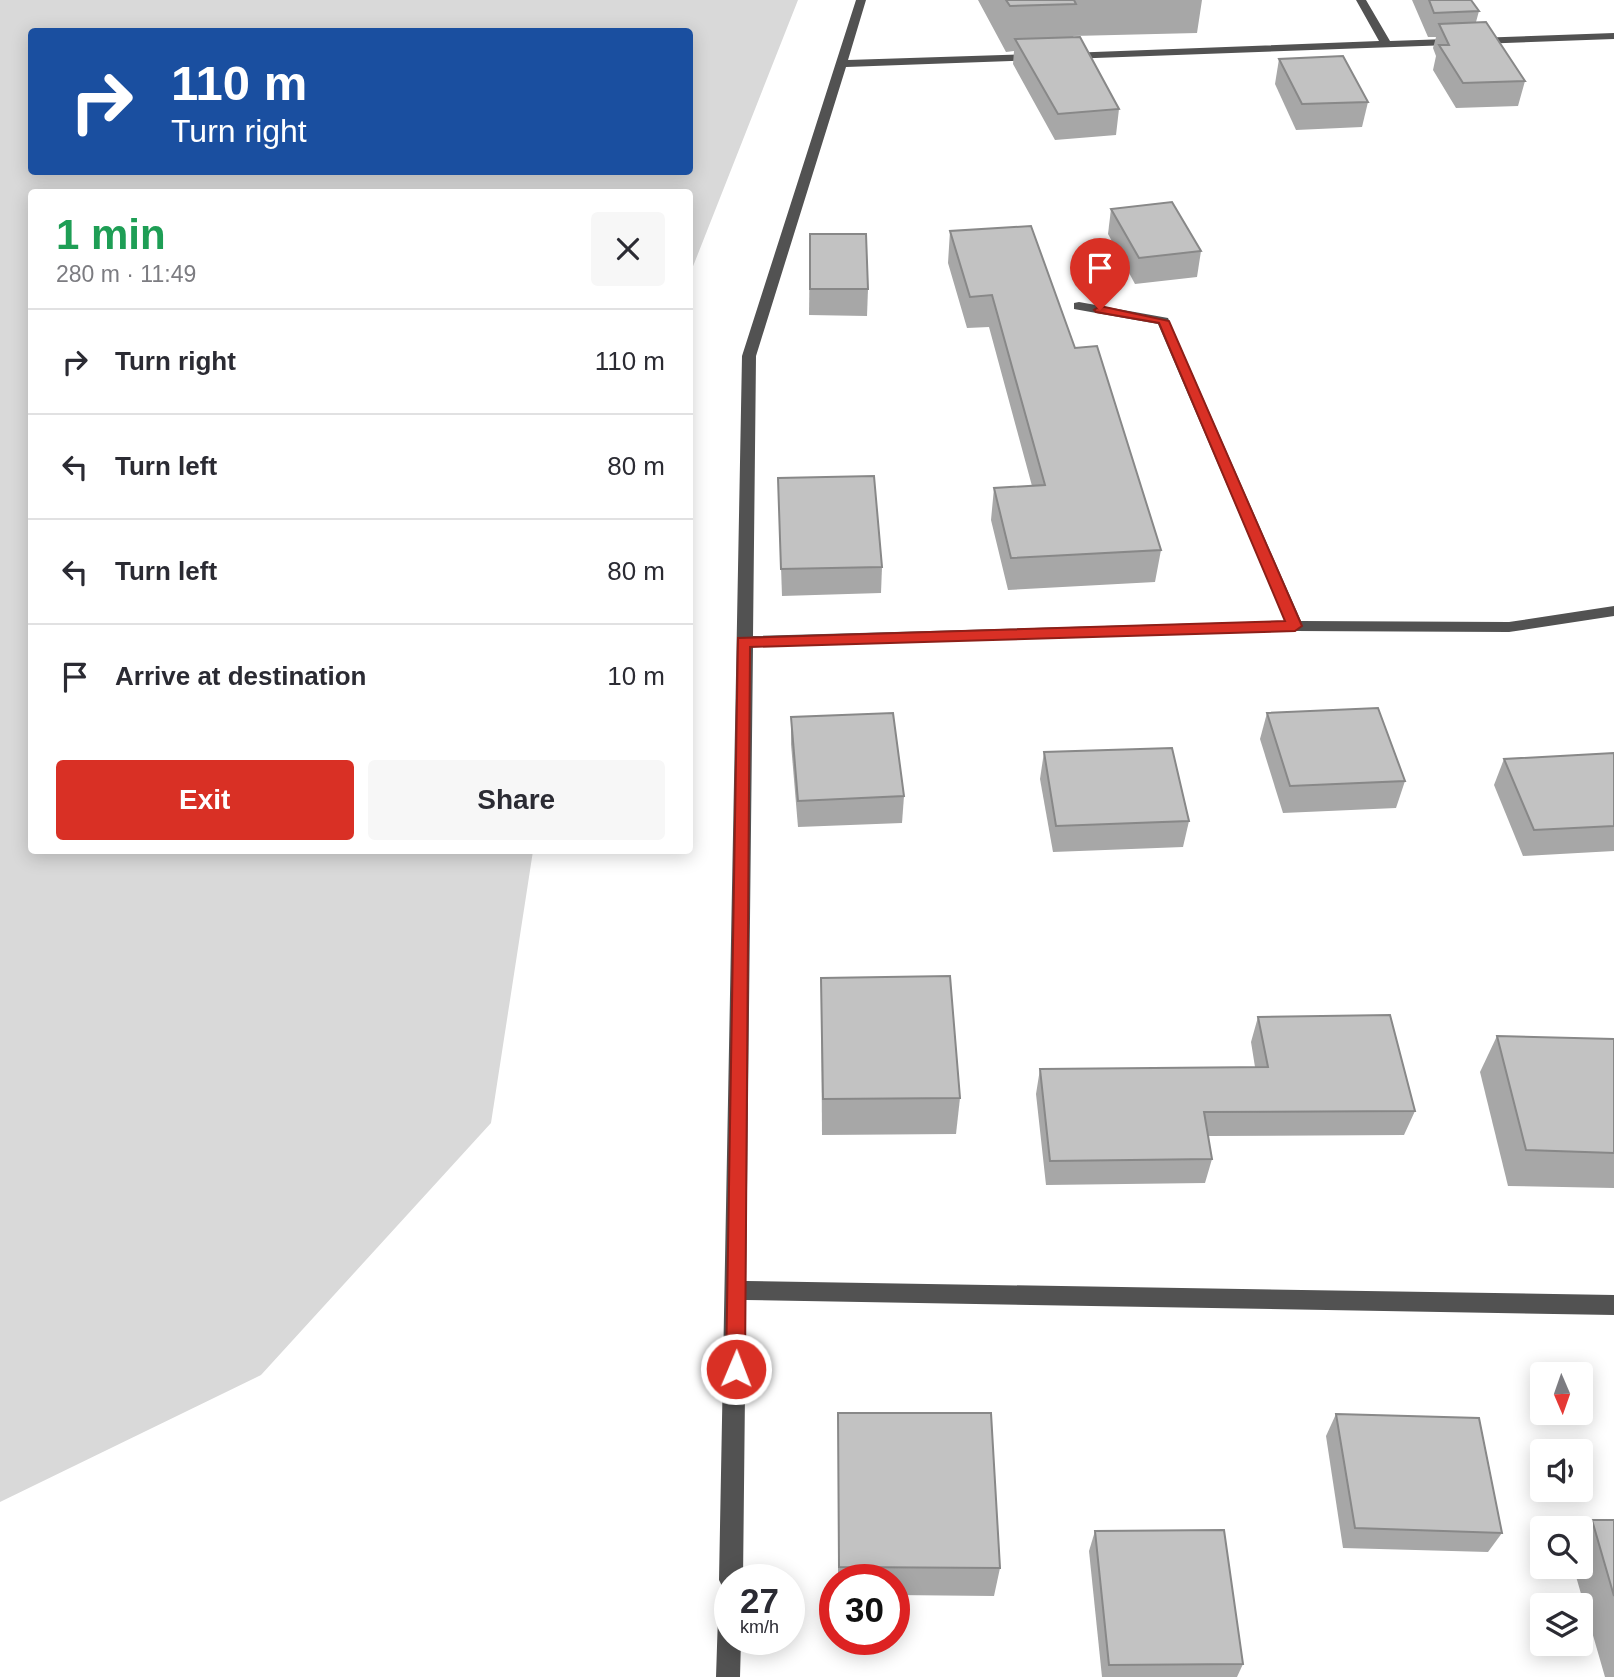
<!DOCTYPE html>
<meta charset="utf-8">
<style>
:root{--surface:#fff;--page:#f7f7f7;--text:#2b2b33;--muted:#7c7c81;--line:#e1e1e2;--accent:#d93025}
body{margin:0;font-family:Arial,sans-serif;background:var(--page);color:var(--text);height:100vh;display:flex;flex-direction:column;font-size:26px;white-space:nowrap}
*{box-sizing:border-box;margin:0}
p{font-size:23px;color:var(--muted)}
.icon{flex:none;width:38px;height:38px;fill:none;stroke:currentColor;stroke-width:2;stroke-linecap:round;stroke-linejoin:round}
.map{position:relative;flex:1;overflow:hidden}
.drawer{position:absolute;left:28px;top:189px;width:665px;height:665px;display:flex;flex-direction:column;background:var(--surface);border-radius:7px;box-shadow:0 4px 18px #0003}
.drawer>*{flex:none}
.banner{position:absolute;left:28px;top:28px;width:665px;height:147px;border-radius:7px;box-shadow:0 4px 18px #0003;background:#1a4fa0;color:#fff;overflow:hidden}
.needle{width:46px;rotate:178deg}
.controls{position:absolute;left:1530px;top:1362px;display:grid;gap:14px}
.controls a{display:grid;place-items:center;width:63px;height:63px;border-radius:7px;background:var(--surface);box-shadow:0 4px 18px #0003;font-size:35px}
.speed{position:absolute;left:714px;top:1564px;display:flex;gap:14px;font-size:35px;font-weight:700;text-align:center}
.speed>*{display:grid;place-content:center;width:91px;height:91px;border-radius:50%;background:var(--surface);box-shadow:0 4px 18px #0003;line-height:1}
.speed small{font-size:18px;font-weight:400}
.speed .limit{border:10px solid #d22;background:#fff;color:#111}
.pin{position:absolute;display:grid;place-items:center;width:60px;height:60px;color:#fff;margin:-72px -30px;border-radius:50% 50% 50% 0;rotate:-45deg;box-shadow:0 0 7px #0007}
.pin .icon{rotate:45deg}
.me{position:absolute;width:77px;margin:-38px;rotate:1deg;stroke-linejoin:round;filter:drop-shadow(0 0 5px #0008)}
.turn{display:flex;align-items:center;gap:24px;height:147px;padding:0 28px;font-size:32px}
.turn .icon{width:91px;height:91px;stroke-width:2.5}
.turn b{display:block;font-size:49px;line-height:60px}
.round{display:grid;place-items:center;flex:none;width:74px;height:74px;border-radius:7px;background:var(--page)}
.headline{display:flex;align-items:center;justify-content:space-between;height:119px;padding:0 28px}
h1{font-size:42px;font-weight:700;line-height:52px;color:#1e9e55}
.cta{display:flex;gap:14px;margin-top:auto;padding:14px 28px}
.cta a{flex:1;height:80px;border-radius:7px;background:var(--accent);color:#fff;font-size:28px;font-weight:700;line-height:80px;text-align:center}
.cta a+a{background:var(--page);color:var(--text)}
ul{padding:0;list-style:none}
li{display:flex;align-items:center;gap:21px;height:105px;padding:0 28px;border-top:2px solid var(--line)}
li div{flex:1}
li b{display:block;font-size:26px}
li em{font-style:normal}
.map>svg:first-child{display:block}
</style>
<div class="map">
<svg width="1614" height="1677" viewBox="0 0 1614 1677">
<rect width="100%" height="100%" fill="#fff"/>
<!-- green -->
<path fill="#d9d9d9" fill-rule="evenodd" d="M 0,0 L 798,0 L 690,274 L 690,192 L 32,192 L 32,850 L 533,851 L 491,1123 L 261,1375 L 0,1502 ZM 32,32 L 690,32 L 690,172 L 32,172 Z"/>
<g fill="none" stroke-linecap="round" stroke-linejoin="round">
<!-- minor -->
<g fill="#525252" fill-rule="evenodd">
<path d="M 856,0 L 866,0 L 848,60 L 1037,54 L 1043,57 L 1037,60 L 846,67 L 756,356 L 753,636 L 1285,621 L 1158,324 L 1074,309 L 1074,303 L 1079,302 L 1168,318 L 1301,621 L 1509,622 L 1614,606 L 1614,616 L 1509,632 L 1295,631 L 753,647 L 746,1281 L 1614,1295 L 1614,1315 L 746,1300 L 743,1580 L 730,1580 L 730,1591 L 723,1588 L 719,1580 L 742,356 Z"/>
<path d="M 1356,0 L 1366,0 L 1390,41 L 1614,33 L 1614,39 L 1068,59 L 1062,56 L 1068,53 L 1379,41 Z"/>
<path d="M 730,1604 L 730,1640 L 741,1640 L 740,1677 L 716,1677 L 718,1616 L 722,1608 Z"/>
</g>
</g>
<!-- wall -->
<g fill="#a7a7a7">
<path d="M 978,0 L 1202,0 L 1197,33 L 1073,36 L 1119,109 L 1116,135 L 1055,140 L 1013,64 L 1014,51 L 1006,52 Z"/>
<path d="M 1412,0 L 1471,0 L 1479,11 L 1476,22 L 1525,81 L 1518,106 L 1456,108 L 1433,70 L 1436,56 L 1433,48 L 1436,37 L 1428,37 Z"/>
<path d="M 1279,59 L 1368,102 L 1362,127 L 1296,130 L 1275,84 Z"/>
<path d="M 1111,209 L 1201,251 L 1197,277 L 1135,284 L 1108,234 Z"/>
<path d="M 950,231 L 1075,348 L 1161,550 L 1155,582 L 1008,590 L 991,520 L 994,488 L 1032,486 L 989,327 L 967,328 L 948,263 Z"/>
<path d="M 810,234 L 868,289 L 867,316 L 809,315 Z"/>
<path d="M 778,478 L 882,567 L 881,593 L 782,596 Z"/>
<path d="M 1267,713 L 1405,781 L 1396,808 L 1283,813 L 1260,739 Z"/>
<path d="M 791,717 L 904,796 L 902,823 L 798,827 L 791,744 Z"/>
<path d="M 1044,752 L 1189,821 L 1183,847 L 1053,852 L 1040,779 Z"/>
<path d="M 1614,753 L 1614,851 L 1523,856 L 1494,785 L 1504,759 Z"/>
<path d="M 821,978 L 960,1098 L 956,1134 L 822,1135 Z"/>
<path d="M 1258,1017 L 1415,1111 L 1404,1135 L 1208,1136 L 1212,1159 L 1205,1183 L 1046,1185 L 1036,1094 L 1040,1069 L 1255,1067 L 1251,1042 Z"/>
<path d="M 1497,1036 L 1614,1039 L 1614,1188 L 1508,1186 L 1480,1072 Z"/>
<path d="M 838,1413 L 1000,1568 L 994,1596 L 894,1595 L 894,1580 L 838,1580 Z"/>
<path d="M 1336,1414 L 1502,1533 L 1488,1552 L 1343,1548 L 1326,1436 Z"/>
<path d="M 1592,1520 L 1614,1520 L 1614,1677 L 1605,1677 L 1573,1566 L 1580,1566 L 1580,1534 Z"/>
<path d="M 1095,1531 L 1243,1664 L 1237,1677 L 1102,1677 L 1089,1551 Z"/>
</g>
<!-- building -->
<g fill="#c2c2c2" stroke="#888" stroke-width="2">
<path d="M 1006,0 L 1074,0 L 1076,4 L 1010,6 Z"/>
<path d="M 1429,0 L 1471,0 L 1479,11 L 1434,13 Z"/>
<path d="M 1486,22 L 1525,81 L 1463,83 L 1439,45 L 1449,45 L 1439,24 Z"/>
<path d="M 1080,37 L 1119,109 L 1058,114 L 1015,39 Z"/>
<path d="M 1343,56 L 1368,102 L 1302,104 L 1279,59 Z"/>
<path d="M 1172,202 L 1201,251 L 1139,258 L 1111,209 Z"/>
<path d="M 1031,226 L 1075,348 L 1097,346 L 1161,550 L 1011,558 L 994,488 L 1045,485 L 992,295 L 970,297 L 950,231 Z"/>
<path d="M 810,234 L 866,234 L 868,289 L 810,289 Z"/>
<path d="M 874,476 L 882,567 L 781,569 L 778,478 Z"/>
<path d="M 1378,708 L 1405,781 L 1290,786 L 1267,713 Z"/>
<path d="M 893,713 L 904,796 L 798,801 L 791,717 Z"/>
<path d="M 1172,748 L 1189,821 L 1056,826 L 1044,752 Z"/>
<path d="M 1614,753 L 1614,826 L 1534,830 L 1504,759 Z"/>
<path d="M 950,976 L 960,1098 L 823,1099 L 821,978 Z"/>
<path d="M 1390,1015 L 1415,1111 L 1204,1112 L 1212,1159 L 1050,1161 L 1040,1069 L 1268,1067 L 1258,1017 Z"/>
<path d="M 1497,1036 L 1614,1039 L 1614,1153 L 1526,1150 Z"/>
<path d="M 838,1413 L 991,1413 L 1000,1568 L 839,1567 Z"/>
<path d="M 1336,1414 L 1479,1418 L 1502,1533 L 1355,1528 Z"/>
<path d="M 1592,1520 L 1614,1520 L 1614,1596 Z"/>
<path d="M 1224,1530 L 1243,1664 L 1109,1665 L 1095,1531 Z"/>
</g>
<!-- route -->
<path fill="#d93025" stroke="#8d1f18" stroke-width="2" d="M 1100,306 L 1169,321 L 1302,626 L 1295,631 L 750,647 L 745,1369 L 743,1376 L 736,1379 L 729,1376 L 726,1369 L 738,638 L 1285,621 L 1159,323 L 1096,312 L 1094,310 Z"/>
</svg>
<div class="controls">
<a><svg class="needle" viewBox="-14 -14 28 28"><path d="M0-13l5 13h-10z" fill="#e53935"/><path d="M0 13l5-13h-10z" fill="#7c7c81"/></svg></a>
<a><svg class="icon" aria-label="sound" viewBox="0 0 24 24"><path d="M4 9h4l5-4v14l-5-4H4zM17 9q2 3 0 6"/></svg></a>
<a><svg class="icon" aria-label="search" viewBox="0 0 24 24"><circle cx="10" cy="10" r="6"/><path d="M15 15l6 6"/></svg></a>
<a><svg class="icon" aria-label="layers" viewBox="0 0 24 24"><path d="M12 4l9 5-9 5-9-5zM3 14l9 5 9-5"/></svg></a>
</div>
<div class="speed"><div>27<small>km/h</small></div><div class="limit">30</div></div>
<div class="pin" style="left:1100px;top:310px;background:#d93025"><svg class="icon" aria-label="arrive" viewBox="0 0 24 24"><path d="M6 21V4h12l-3 4 3 4H6"/></svg></div>
<svg class="me" style="left:736px;top:1369px" viewBox="-20 -20 40 40"><circle r="17" fill="#d93025" stroke="#fff" stroke-width="3"/><path d="M0-11L8 9 0 5-8 9z" fill="#fff"/></svg>
<div class="banner">
<div class="turn"><svg class="icon" aria-label="right" viewBox="0 0 24 24"><path d="M7 20v-9h11M14 6l5 5-5 5"/></svg><div><b>110 m</b>Turn right</div></div>
</div>
<section class="drawer">
<div class="headline"><div><h1>1 min</h1><p>280 m · 11:49</p></div><a class="round"><svg class="icon" aria-label="close" viewBox="0 0 24 24"><path d="M6 6l12 12M18 6L6 18"/></svg></a></div>
<ul>
<li><svg class="icon" aria-label="right" viewBox="0 0 24 24"><path d="M7 20v-9h11M14 6l5 5-5 5"/></svg><div><b>Turn right</b></div><em>110 m</em></li>
<li><svg class="icon" aria-label="left" viewBox="0 0 24 24"><path d="M17 20v-9H6M10 6l-5 5 5 5"/></svg><div><b>Turn left</b></div><em>80 m</em></li>
<li><svg class="icon" aria-label="left" viewBox="0 0 24 24"><path d="M17 20v-9H6M10 6l-5 5 5 5"/></svg><div><b>Turn left</b></div><em>80 m</em></li>
<li><svg class="icon" aria-label="arrive" viewBox="0 0 24 24"><path d="M6 21V4h12l-3 4 3 4H6"/></svg><div><b>Arrive at destination</b></div><em>10 m</em></li>
</ul>
<div class="cta"><a>Exit</a><a>Share</a></div>
</section>
</div>
